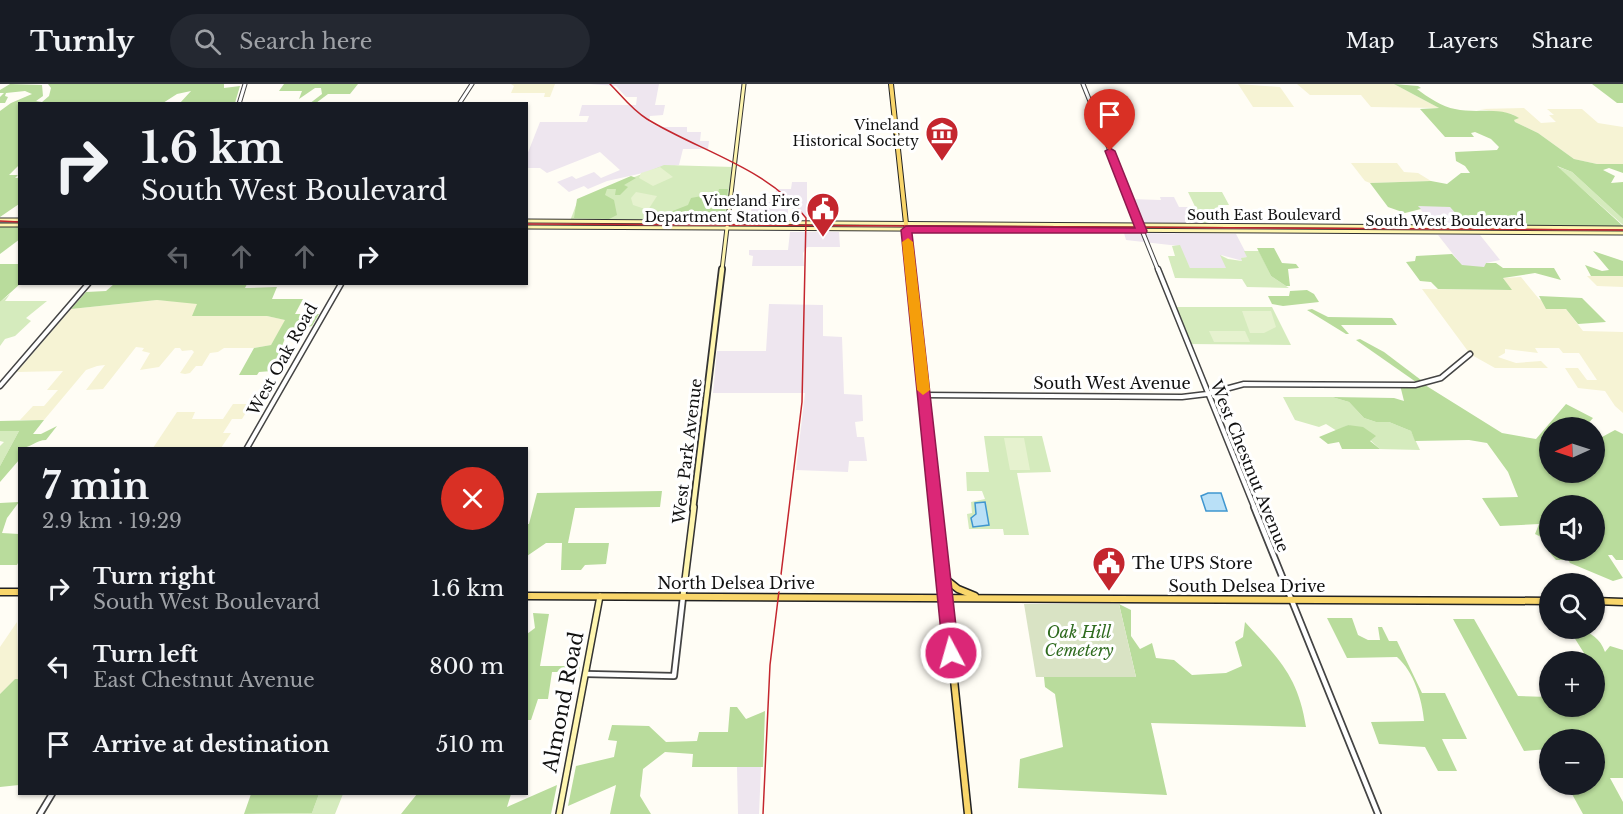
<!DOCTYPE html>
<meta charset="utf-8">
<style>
:root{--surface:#171b24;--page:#242831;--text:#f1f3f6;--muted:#9ea1a6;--line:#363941}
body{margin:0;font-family:"Libre Baskerville",serif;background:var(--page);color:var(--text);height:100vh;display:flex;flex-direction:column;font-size:22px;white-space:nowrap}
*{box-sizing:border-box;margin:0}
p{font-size:20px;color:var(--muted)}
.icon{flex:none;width:33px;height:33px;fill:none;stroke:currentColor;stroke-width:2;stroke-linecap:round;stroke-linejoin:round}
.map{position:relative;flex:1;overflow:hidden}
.panel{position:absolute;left:18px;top:363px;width:510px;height:348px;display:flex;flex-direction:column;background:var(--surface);border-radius:0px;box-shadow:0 2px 4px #0004}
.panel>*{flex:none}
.top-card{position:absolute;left:18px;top:18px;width:510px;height:183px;border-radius:0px;box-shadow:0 2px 4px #0004;background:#171b24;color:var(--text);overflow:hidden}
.needle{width:39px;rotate:267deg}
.buttons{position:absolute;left:1539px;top:333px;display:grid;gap:12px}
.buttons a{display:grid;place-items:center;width:66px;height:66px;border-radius:50%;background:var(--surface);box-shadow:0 2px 4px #0004;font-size:30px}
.pin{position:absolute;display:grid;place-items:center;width:51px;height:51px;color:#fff;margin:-62px -26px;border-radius:50% 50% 50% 0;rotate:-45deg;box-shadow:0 0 6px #0007}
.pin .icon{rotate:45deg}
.me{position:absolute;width:66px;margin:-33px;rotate:354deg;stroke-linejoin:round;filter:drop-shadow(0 0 4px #0008)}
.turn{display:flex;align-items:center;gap:21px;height:126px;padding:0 24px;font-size:27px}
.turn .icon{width:78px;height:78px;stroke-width:2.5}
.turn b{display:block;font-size:42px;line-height:51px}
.lanes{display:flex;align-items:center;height:57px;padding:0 24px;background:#0003;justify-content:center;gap:30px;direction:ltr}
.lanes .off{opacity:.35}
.round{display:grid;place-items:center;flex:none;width:63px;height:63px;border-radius:32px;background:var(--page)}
.headline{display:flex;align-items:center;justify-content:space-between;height:102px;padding:0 24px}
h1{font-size:36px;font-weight:800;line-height:45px}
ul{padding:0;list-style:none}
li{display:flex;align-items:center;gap:18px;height:78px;padding:0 24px}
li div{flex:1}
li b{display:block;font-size:22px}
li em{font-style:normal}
header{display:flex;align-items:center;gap:36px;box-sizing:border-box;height:84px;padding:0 30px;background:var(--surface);border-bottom:2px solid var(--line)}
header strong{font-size:28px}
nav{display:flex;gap:33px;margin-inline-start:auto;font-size:21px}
.search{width:420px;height:54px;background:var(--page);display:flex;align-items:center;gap:15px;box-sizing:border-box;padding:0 21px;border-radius:33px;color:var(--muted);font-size:22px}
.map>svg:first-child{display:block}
</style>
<header>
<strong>Turnly</strong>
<div class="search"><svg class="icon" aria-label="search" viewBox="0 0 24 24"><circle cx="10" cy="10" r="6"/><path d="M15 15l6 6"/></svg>Search here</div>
<nav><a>Map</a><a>Layers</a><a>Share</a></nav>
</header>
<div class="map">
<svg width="1623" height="730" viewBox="0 0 1623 730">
<rect width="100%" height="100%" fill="#fffdf5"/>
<!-- industrial -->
<g fill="#eee6ef">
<path d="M 589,0 L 659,0 L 655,21 L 665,21 L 663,31 L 650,32 L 649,38 L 659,43 L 687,43 L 687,48 L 701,48 L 700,57 L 709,57 L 708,65 L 683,65 L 679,81 L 607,97 L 588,105 L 584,102 L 569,108 L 557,98 L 572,92 L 576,95 L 594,88 L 601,94 L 620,86 L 600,68 L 547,89 L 540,84 L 527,84 L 527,71 L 540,38 L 587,38 L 589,32 L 579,32 L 582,21 L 636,21 L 637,13 L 626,13 L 616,2 Z"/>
<path d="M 792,98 L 807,98 L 807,133 L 788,122 L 788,137 L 749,137 L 753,118 L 775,118 L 776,105 L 791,105 Z"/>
<path d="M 1160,113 L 1174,113 L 1179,123 L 1194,123 L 1207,144 L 1130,144 L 1138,139 L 1129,115 L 1161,116 Z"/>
<path d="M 1427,120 L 1450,123 L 1473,145 L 1435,145 L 1418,122 Z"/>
<path d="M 790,148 L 839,148 L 840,163 L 807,163 L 803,169 L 804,182 L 752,182 L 753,172 L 749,171 L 749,166 L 788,166 Z"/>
<path d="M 1124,149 L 1236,150 L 1248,173 L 1242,174 L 1243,177 L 1221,171 L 1227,184 L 1190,184 L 1179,162 L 1126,156 Z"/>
<path d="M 1438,151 L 1480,151 L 1500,176 L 1486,179 L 1484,183 L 1464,184 Z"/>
<path d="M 769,220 L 823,221 L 823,252 L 842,253 L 844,310 L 862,311 L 863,337 L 855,338 L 857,353 L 864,353 L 867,377 L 849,377 L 848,388 L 796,386 L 805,309 L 713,309 L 717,267 L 766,267 Z"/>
<path d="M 737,683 L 761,683 L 759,730 L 738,730 Z"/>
</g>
<!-- farmland -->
<g fill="#f6f3d4">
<path d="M 511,0 L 555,0 L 550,13 L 544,13 L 545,9 L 511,9 L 514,2 Z"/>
<path d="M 1238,0 L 1280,3 L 1294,23 L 1253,23 Z"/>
<path d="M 1297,0 L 1394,0 L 1439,24 L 1371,23 L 1361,11 L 1310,11 Z"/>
<path d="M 1524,24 L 1541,39 L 1556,38 L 1549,31 L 1554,31 L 1547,25 L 1582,25 L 1598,39 L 1623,43 L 1623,80 L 1597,80 L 1574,75 L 1538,49 L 1515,38 L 1513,36 L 1518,34 L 1512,30 L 1480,25 Z"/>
<path d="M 1351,79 L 1397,79 L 1404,88 L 1418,89 L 1431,97 L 1370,99 L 1365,97 Z"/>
<path d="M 1587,192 L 1623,192 L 1623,203 L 1597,202 Z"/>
<path d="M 1521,193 L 1539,215 L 1566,225 L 1583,247 L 1623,248 L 1623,329 L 1615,322 L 1605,307 L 1578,304 L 1565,284 L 1578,284 L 1587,296 L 1597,296 L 1579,269 L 1563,269 L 1559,264 L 1535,264 L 1538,269 L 1505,265 L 1505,269 L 1498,273 L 1516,279 L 1541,277 L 1548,284 L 1495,284 L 1470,270 L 1422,205 L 1511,206 L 1503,194 Z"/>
<path d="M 157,216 L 198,219 L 193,232 L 267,232 L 286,236 L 271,261 L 254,264 L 224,264 L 218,268 L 210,269 L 202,282 L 196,282 L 190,289 L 185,290 L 180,289 L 194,268 L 192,266 L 182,267 L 180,264 L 175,264 L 159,283 L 140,286 L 150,269 L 142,267 L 144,264 L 136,263 L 103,305 L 86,306 L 105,281 L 97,282 L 86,286 L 44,336 L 20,336 L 33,322 L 44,322 L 58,306 L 47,306 L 63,287 L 17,288 L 71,225 Z"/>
<path d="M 233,320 L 251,320 L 242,335 L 232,335 L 223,349 L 231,349 L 221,364 L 153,364 L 177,328 L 195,328 L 192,335 L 223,335 Z"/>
<path d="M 17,538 L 19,595 L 15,595 L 0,610 L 0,563 Z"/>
</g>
<!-- green -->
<g fill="#d5ebbd">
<path d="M 664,81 L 734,83 L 728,138 L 570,137 L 578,116 Z"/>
<path d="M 1556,82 L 1572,88 L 1623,135 L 1623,141 Z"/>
<path d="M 1188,108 L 1222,108 L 1229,121 L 1218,121 L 1227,139 L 1203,139 Z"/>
<path d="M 1180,161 L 1190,184 L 1226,184 L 1220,171 L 1228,175 L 1242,177 L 1241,174 L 1247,173 L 1244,167 L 1259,167 L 1271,192 L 1289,204 L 1247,203 L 1242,195 L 1175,194 L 1168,172 L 1175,172 L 1172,162 Z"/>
<path d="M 10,210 L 5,217 L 47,217 L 26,234 L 31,237 L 15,252 L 5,255 L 0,262 L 0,218 Z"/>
<path d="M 1172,223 L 1272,223 L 1291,261 L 1187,260 Z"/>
<path d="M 1283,313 L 1332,313 L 1349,318 L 1364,334 L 1376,338 L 1389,338 L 1411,347 L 1420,366 L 1380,365 L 1370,356 L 1375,352 L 1348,341 L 1337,347 L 1326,340 L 1319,343 L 1295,336 Z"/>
<path d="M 0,347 L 19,347 L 0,382 L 0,362 L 4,358 L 0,357 Z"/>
<path d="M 984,352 L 1042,352 L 1051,388 L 1017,389 L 1029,451 L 1004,451 L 1003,445 L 969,445 L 967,430 L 972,429 L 971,418 L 985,415 L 982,407 L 967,407 L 966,388 L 989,388 Z"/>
<path d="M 319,710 L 343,710 L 335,730 L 244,730 L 312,729 Z"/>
</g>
<!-- forest -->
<g fill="#b9dc9c">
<path d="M 10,0 L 42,1 L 43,12 L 36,17 L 42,18 L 49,12 L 51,4 L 48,0 L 224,0 L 224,4 L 240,2 L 235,19 L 180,19 L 191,7 L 177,10 L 163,19 L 20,20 L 19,81 L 9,91 L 18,91 L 15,94 L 19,94 L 19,120 L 0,133 L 0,27 L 11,19 L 32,10 L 25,7 L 6,9 L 5,12 L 8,13 L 5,19 L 0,19 L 0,13 L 4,9 L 0,9 L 0,6 Z"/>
<path d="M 284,0 L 358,0 L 350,10 L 328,10 L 316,19 L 309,20 L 322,10 L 321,4 L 315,4 L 299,15 L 302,7 L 279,7 Z"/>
<path d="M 1394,0 L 1418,2 L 1421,4 L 1417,5 C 1427,13 1443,23 1455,25 C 1475,30 1500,22 1519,34 L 1514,36 L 1515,38 L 1538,49 L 1574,75 L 1597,80 L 1623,80 L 1623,89 L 1609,84 L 1603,86 L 1615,92 L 1611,99 L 1623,98 L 1623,135 L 1572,88 L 1557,82 L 1623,142 L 1467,142 L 1450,123 L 1418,122 L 1421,125 L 1405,129 L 1388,123 L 1370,99 L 1431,97 L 1447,100 L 1461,89 L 1470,89 L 1465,82 L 1456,77 L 1455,68 L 1497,66 L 1499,63 L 1491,55 L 1475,48 L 1471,49 L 1474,53 L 1445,53 L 1420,25 L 1439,24 Z"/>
<path d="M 1592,0 L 1623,0 L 1623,19 L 1617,19 Z"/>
<path d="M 631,92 L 636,94 L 624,101 L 628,103 L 620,111 L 615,111 L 616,105 L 607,105 L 605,111 L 614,116 L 617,131 L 609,135 L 574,134 L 577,115 Z"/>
<path d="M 719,105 L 728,105 L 724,136 L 668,135 L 670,128 L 688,121 L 691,114 L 718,109 Z"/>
<path d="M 0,143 L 19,143 L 20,155 L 0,170 Z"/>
<path d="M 1257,164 L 1274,164 L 1282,179 L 1296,180 L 1299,184 L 1288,185 L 1290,202 L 1286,202 L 1271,192 Z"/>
<path d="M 1593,167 L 1623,177 L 1623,192 L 1591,192 L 1585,181 L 1602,187 L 1609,186 Z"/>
<path d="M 1452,170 L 1462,181 L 1484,183 L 1486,179 L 1496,179 L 1503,184 L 1554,184 L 1561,196 L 1535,189 L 1503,194 L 1512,206 L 1438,205 L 1431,198 L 1420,197 L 1406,178 L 1415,177 L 1416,172 Z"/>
<path d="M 0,180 L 19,180 L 20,200 L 0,218 Z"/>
<path d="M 114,200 L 247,200 L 245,204 L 277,203 L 272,215 L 303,215 L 295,230 L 319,230 L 312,242 L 288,247 L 272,287 L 259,288 L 257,291 L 239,291 L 254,264 L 271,261 L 285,236 L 267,232 L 192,232 L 197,220 L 157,216 L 71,225 L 86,208 L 106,207 Z"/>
<path d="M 1307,206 L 1314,210 L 1319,218 L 1283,222 L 1272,220 L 1268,212 L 1289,212 L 1290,207 Z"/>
<path d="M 1539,212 L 1582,214 L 1606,238 L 1578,240 L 1566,225 L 1546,225 Z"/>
<path d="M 1312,225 L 1328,233 L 1392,234 L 1397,241 L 1341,241 L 1349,250 L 1346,250 L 1307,226 Z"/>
<path d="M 1360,255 L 1384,268 L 1421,296 L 1416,298 L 1356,256 Z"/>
<path d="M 1400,301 L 1425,301 L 1502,349 L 1536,355 L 1566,320 L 1593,334 L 1585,343 L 1550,344 L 1550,388 L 1594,388 L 1595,350 L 1602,353 L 1615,346 L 1623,350 L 1623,476 L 1616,476 L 1612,471 L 1608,471 L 1623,494 L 1613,497 L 1570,479 L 1568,476 L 1556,476 L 1545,463 L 1549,463 L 1550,466 L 1594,466 L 1594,422 L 1550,422 L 1549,453 L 1543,454 L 1535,450 L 1539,440 L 1500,442 L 1482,414 L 1518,413 L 1508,388 L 1487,359 L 1469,356 L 1415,357 L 1411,347 L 1389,338 L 1376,338 L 1364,334 L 1349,318 L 1332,313 L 1394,314 L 1404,317 Z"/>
<path d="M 44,336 L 33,350 L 41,350 L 57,342 L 46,356 C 36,356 31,364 20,364 L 19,376 L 0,398 L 0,382 L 19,347 L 0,347 L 0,337 Z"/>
<path d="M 1348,341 L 1363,343 L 1376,352 L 1370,357 L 1380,365 L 1342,365 L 1339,358 L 1328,360 L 1319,353 Z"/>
<path d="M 662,407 L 660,423 L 575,424 L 568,459 L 609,459 L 606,480 L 585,481 L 581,486 L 561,486 L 562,459 L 546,459 L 527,472 L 527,440 L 529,440 L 537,409 Z"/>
<path d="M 19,418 L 7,434 L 2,449 L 19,450 L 19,477 L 17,481 L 0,481 L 0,419 Z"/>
<path d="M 1119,520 L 1131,526 L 1131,552 L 1140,565 L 1152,559 L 1156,574 L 1174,576 L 1192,591 L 1226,589 L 1242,582 L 1235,558 L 1243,553 L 1245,538 C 1279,575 1298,592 1306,643 L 1151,639 L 1167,711 L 1018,704 L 1020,675 L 1063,663 L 1055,610 L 1045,603 L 1044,593 L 1136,593 Z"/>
<path d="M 533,529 L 549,530 L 540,582 L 580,582 L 579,588 L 552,588 L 548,615 L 538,615 L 531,636 L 527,636 L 527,550 L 535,544 Z"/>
<path d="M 1327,534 L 1352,534 L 1358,551 L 1368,556 L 1380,556 L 1378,543 L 1382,543 L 1389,557 L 1397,557 L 1422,609 L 1445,609 L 1467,655 L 1442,655 L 1457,687 L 1438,687 L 1425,663 L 1379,660 L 1371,638 L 1424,637 C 1422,615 1414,588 1397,573 L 1347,574 Z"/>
<path d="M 1453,535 L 1474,535 L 1518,612 L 1549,613 L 1550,622 L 1594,622 L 1594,578 L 1589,577 L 1572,550 L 1578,545 C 1591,549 1600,554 1605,568 L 1610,562 L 1623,566 L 1623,694 L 1610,694 L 1623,718 L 1623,730 L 1583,730 L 1567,701 L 1594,700 L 1594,656 L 1550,656 L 1549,668 L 1548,665 L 1524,667 Z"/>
<path d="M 15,595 L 20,595 L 19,701 L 0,703 L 0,610 Z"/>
<path d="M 730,623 L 737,623 L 746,635 L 765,627 L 763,683 L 692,683 L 693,670 L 665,668 L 643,685 L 640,712 L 651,730 L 610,730 L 616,701 L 568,722 L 576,682 L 614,673 L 617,657 L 608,656 L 612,641 L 649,642 L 666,658 L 697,657 L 699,648 L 728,648 Z"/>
<path d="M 557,701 L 551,730 L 401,730 L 417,710 L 511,710 L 507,723 Z"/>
<path d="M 251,710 L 319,710 L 312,729 L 244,730 Z"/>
</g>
<!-- cemetery -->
<path fill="#d9e3c4" d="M 1024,520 L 1119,520 L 1136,593 L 1036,593 Z"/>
<!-- pitch -->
<g fill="#e6f2cf">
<path d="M 660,83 L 673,93 L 653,102 L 639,94 L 641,89 Z"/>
<path d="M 636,108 L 657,112 L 648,126 L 633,121 L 631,114 Z"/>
<path d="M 1242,227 L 1271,227 L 1276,243 L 1264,249 L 1250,249 Z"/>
<path d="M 1209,247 L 1245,247 L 1250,258 L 1214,258 Z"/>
<path d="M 1004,354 L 1024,354 L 1030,386 L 1010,386 Z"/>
</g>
<!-- water -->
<g fill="#b9e0f7" stroke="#3f96cf" stroke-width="1.5">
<path d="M 1208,409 L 1221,409 L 1227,427 L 1206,427 L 1201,412 Z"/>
<path d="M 985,418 L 989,441 L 973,443 L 971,434 L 976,430 L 975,419 Z"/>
</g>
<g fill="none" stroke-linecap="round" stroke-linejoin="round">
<!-- tertiary-far2 casing -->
<g stroke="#444" stroke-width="5">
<g id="tertiary-far2">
<path d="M 1083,0 L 1158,186"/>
<path d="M 239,20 L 245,0"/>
<path d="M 459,20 L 472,0"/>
</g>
</g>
<!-- tertiary-far1 casing -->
<g stroke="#444" stroke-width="7">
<g id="tertiary-far1">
<path d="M 1158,185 L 1255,425"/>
<path d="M 0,302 L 88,200"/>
<path d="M 924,311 L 1182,313 L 1207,310 L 1244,300 L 1415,301 L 1441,294 L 1470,270"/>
<path d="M 247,364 L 341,200"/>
</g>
</g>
<!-- tertiary casing -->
<g stroke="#444" stroke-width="8">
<g id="tertiary">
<path d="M 1254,423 L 1378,730"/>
<path d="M 586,590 L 674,592 L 683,513"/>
<path d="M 40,730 L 52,710"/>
</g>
</g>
<!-- secondary-far2 casing -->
<g stroke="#333" stroke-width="5">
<g id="secondary-far2">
<path d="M 0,136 L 20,136"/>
<path d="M 526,137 L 1623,144"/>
<path d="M 0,141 L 20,141"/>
<path d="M 526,143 L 1623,149"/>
<path d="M 722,186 L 744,0"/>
</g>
</g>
<!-- secondary-far1 casing -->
<g stroke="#333" stroke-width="8">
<path id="secondary-far1" d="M 693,425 L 722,185"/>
</g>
<!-- secondary casing -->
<g stroke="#333" stroke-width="8">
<g id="secondary">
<path d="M 683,512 L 694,423"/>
<path d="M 559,730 L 600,512"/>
</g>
</g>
<!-- primary-far2 casing -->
<g stroke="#222" stroke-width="6">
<path id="primary-far2" d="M 891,0 L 911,186"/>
</g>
<!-- primary-far1 casing -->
<g stroke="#222" stroke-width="8">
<path id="primary-far1" d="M 911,185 L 936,425"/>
</g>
<!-- primary casing -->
<g stroke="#222" stroke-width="9">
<g id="primary">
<path d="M 936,423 L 968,730"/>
<path d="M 943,493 L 958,505 L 975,512"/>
<path d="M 0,508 L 20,508"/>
<path d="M 526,512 L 1550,517"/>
<path d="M 1594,517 L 1623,518"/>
</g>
</g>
<!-- tertiary-far2 -->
<use href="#tertiary-far2" stroke="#fff" stroke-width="3"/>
<!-- tertiary-far1 -->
<use href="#tertiary-far1" stroke="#fff" stroke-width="4"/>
<!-- tertiary -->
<use href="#tertiary" stroke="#fff" stroke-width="4.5"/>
<!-- secondary-far2 -->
<use href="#secondary-far2" stroke="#fff6b0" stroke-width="3"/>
<!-- secondary-far1 -->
<use href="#secondary-far1" stroke="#fff6b0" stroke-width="4.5"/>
<!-- secondary -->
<use href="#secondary" stroke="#fff6b0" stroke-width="5"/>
<!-- primary-far2 -->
<use href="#primary-far2" stroke="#f9d66b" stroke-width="4"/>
<!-- primary-far1 -->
<use href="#primary-far1" stroke="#f9d66b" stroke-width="5"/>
<!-- primary -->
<use href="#primary" stroke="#f9d66b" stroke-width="6"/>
<!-- rail -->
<g stroke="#c4262e" stroke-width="1.5">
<path d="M 610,0 C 622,12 632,26 647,35 C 699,67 768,84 806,134 L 802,318 L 770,581 L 763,730"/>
<path d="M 0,137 L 20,138"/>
<path d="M 526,140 L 739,141"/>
<path d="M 733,141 L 1623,146"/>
</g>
</g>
<!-- route -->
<path fill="#db2777" stroke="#8e194d" stroke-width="1.5" d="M 1110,64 L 1115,67 L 1147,147 L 1146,149 L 912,149 L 959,569 L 957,574 L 951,577 L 945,574 L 943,569 L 901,146 L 906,142 L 1135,144 L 1105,67 Z"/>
<!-- slow -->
<path fill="#f59e0b" d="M 908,154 L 913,158 L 930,306 L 923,311 L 917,306 L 902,158 Z"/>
<!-- icons -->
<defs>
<g id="museum-pin" transform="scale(1.725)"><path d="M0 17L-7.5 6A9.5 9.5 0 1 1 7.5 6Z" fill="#c4262e" stroke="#fff"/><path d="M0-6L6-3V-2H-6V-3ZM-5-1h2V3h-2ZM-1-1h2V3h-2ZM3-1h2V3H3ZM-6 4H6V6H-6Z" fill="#fff"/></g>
<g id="civic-pin" transform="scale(1.725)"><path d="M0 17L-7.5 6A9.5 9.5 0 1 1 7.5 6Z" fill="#c4262e" stroke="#fff"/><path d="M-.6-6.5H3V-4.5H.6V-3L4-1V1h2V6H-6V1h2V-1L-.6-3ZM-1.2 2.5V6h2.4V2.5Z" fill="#fff"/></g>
</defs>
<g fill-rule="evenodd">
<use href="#museum-pin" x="942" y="49"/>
<use href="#civic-pin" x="823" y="125"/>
<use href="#civic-pin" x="1109" y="479"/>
</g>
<g text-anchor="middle" stroke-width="6" stroke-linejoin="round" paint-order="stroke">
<!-- far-poi labels -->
<g font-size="14" fill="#111" stroke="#fff" text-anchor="end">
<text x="919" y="46">Vineland<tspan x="919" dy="16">Historical Society</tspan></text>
<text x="800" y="122">Vineland Fire<tspan x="800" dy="16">Department Station 6</tspan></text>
</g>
<!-- far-street labels -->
<g font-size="14" fill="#111" stroke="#fff">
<text x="1264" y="136">South East Boulevard</text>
<text x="1445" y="142">South West Boulevard</text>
</g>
<!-- street labels -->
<g font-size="16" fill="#111" stroke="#fff">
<text transform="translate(282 275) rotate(-61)" y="6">West Oak Road</text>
<text x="1112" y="305">South West Avenue</text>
<text transform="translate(687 367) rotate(-83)" y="6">West Park Avenue</text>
<text transform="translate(1250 382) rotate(68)" y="6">West Chestnut Avenue</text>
<text x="736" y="505">North Delsea Drive</text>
<text x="1247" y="508">South Delsea Drive</text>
</g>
<!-- poi labels -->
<g font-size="16" fill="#111" stroke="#fff" text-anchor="start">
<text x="1132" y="485">The UPS Store</text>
</g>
<!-- park labels -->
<g font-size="16" font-style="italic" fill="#2f6b1f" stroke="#fff">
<text x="1079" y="554">Oak Hill<tspan x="1079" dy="18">Cemetery</tspan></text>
</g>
<!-- near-street labels -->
<g font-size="20" fill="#111" stroke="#fff">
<text transform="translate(563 618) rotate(-79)" y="7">Almond Road</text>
</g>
</g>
</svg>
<div class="buttons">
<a><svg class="needle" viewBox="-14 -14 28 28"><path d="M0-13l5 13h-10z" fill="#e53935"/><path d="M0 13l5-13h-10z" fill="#9ea1a6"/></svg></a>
<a><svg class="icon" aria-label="sound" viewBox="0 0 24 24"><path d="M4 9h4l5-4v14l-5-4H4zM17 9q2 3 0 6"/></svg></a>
<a><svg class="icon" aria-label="search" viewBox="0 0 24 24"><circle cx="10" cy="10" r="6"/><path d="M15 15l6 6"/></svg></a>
<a>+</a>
<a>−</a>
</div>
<div class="pin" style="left:1110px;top:67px;background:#d93025"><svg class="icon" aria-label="arrive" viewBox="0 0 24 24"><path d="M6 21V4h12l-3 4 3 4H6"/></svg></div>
<svg class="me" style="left:951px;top:569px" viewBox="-20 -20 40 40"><circle r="17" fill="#db2777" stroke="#fff" stroke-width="3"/><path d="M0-11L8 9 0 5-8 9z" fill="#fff"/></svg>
<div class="top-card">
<div class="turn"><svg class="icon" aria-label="right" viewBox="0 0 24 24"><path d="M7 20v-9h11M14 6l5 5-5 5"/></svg><div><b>1.6 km</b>South West Boulevard</div></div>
<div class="lanes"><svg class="icon off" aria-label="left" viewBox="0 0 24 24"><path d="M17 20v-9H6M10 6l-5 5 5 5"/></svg><svg class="icon off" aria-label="ahead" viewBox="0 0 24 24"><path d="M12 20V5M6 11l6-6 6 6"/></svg><svg class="icon off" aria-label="ahead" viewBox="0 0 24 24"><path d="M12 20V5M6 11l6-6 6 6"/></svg><svg class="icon" aria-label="right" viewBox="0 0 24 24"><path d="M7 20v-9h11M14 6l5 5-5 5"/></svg></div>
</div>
<section class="panel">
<div class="headline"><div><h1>7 min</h1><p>2.9 km · 19:29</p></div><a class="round" style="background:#d93025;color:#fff"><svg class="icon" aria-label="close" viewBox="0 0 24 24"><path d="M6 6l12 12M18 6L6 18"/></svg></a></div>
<ul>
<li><svg class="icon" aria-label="right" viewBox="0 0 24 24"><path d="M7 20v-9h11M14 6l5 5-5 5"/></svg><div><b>Turn right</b><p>South West Boulevard</p></div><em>1.6 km</em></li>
<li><svg class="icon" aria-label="left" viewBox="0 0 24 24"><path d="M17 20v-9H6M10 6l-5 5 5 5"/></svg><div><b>Turn left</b><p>East Chestnut Avenue</p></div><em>800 m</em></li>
<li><svg class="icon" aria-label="arrive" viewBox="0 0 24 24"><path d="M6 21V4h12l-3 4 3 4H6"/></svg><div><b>Arrive at destination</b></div><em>510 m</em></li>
</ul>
</section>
</div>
